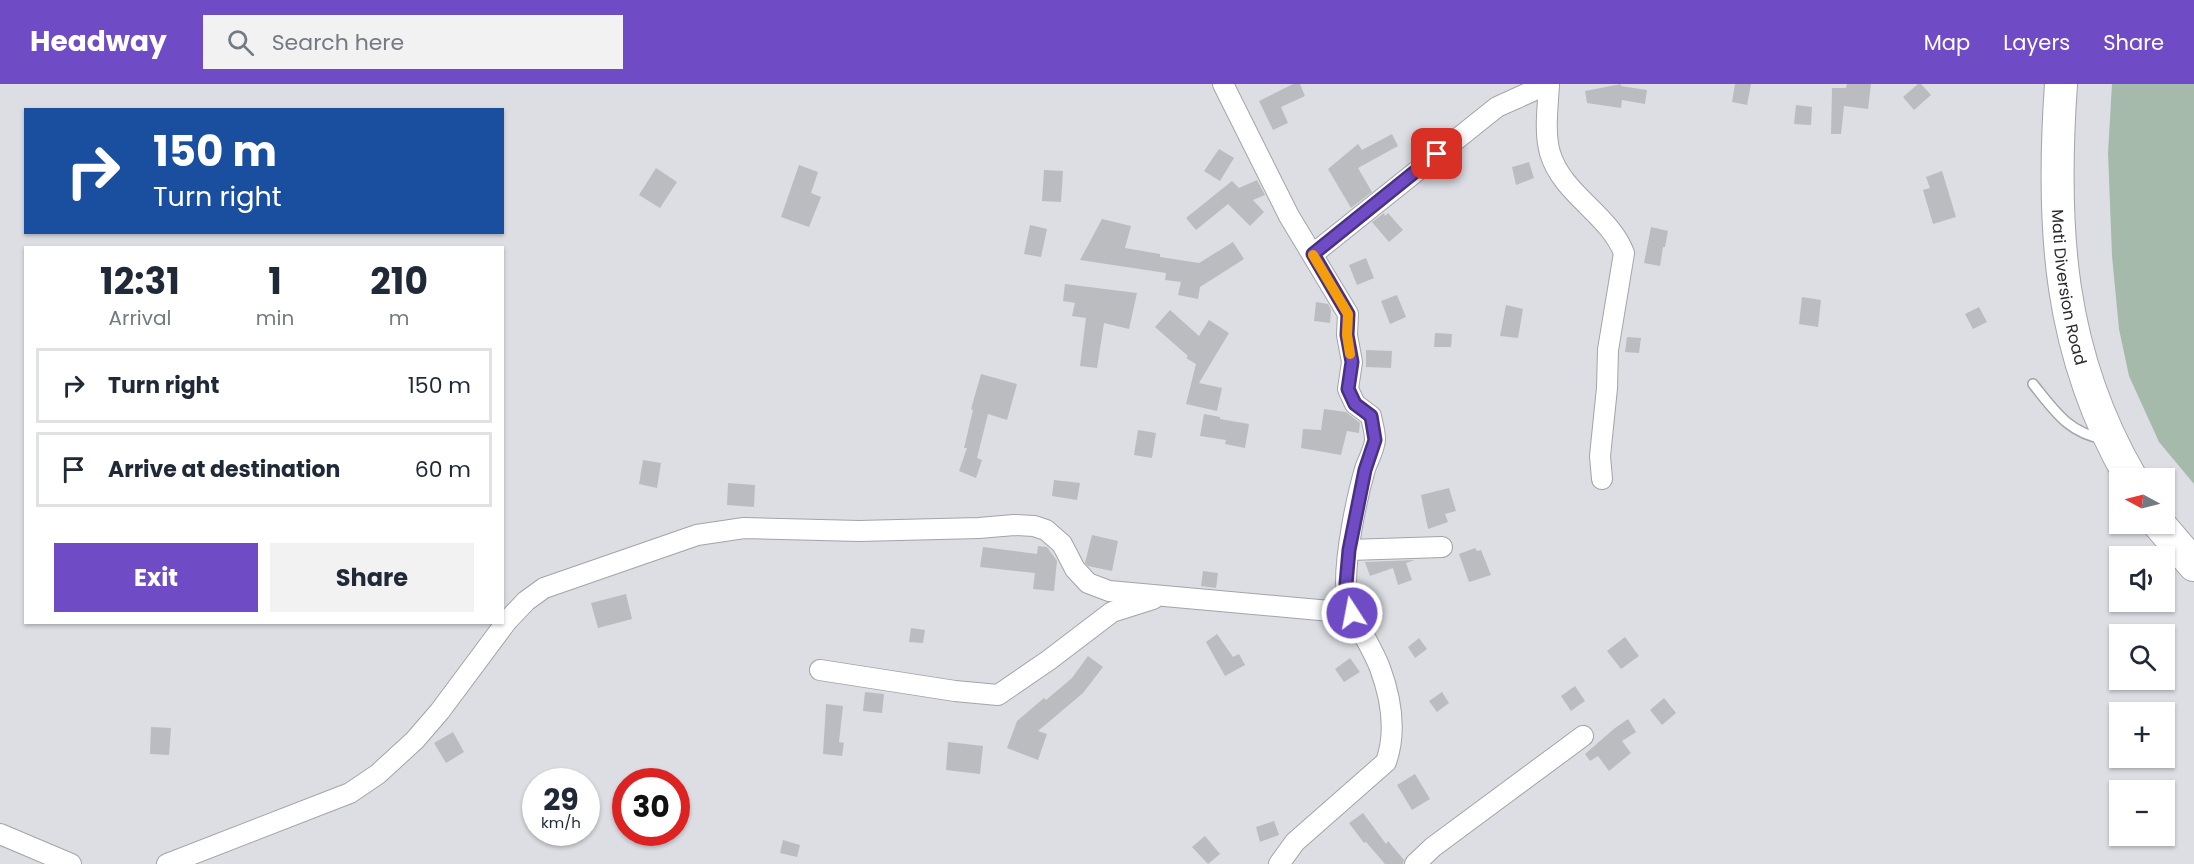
<!DOCTYPE html>
<meta charset="utf-8">
<style>
:root{--surface:#fff;--page:#f2f2f3;--text:#1f2937;--muted:#747a83;--line:#e0e1e3;--accent:#6f4cc5}
body{margin:0;font-family:Poppins,sans-serif;background:var(--page);color:var(--text);height:100vh;display:flex;flex-direction:column;font-size:22px;white-space:nowrap}
*{box-sizing:border-box;margin:0}
p{font-size:20px;color:var(--muted)}
.icon{flex:none;width:33px;height:33px;fill:none;stroke:currentColor;stroke-width:2;stroke-linecap:round;stroke-linejoin:round}
.map{position:relative;flex:1;overflow:hidden}
.drawer{position:absolute;left:24px;top:162px;width:480px;height:378px;display:flex;flex-direction:column;background:var(--surface);border-radius:0px;box-shadow:0 2px 4px #0004}
.drawer>*{flex:none}
.hud{position:absolute;left:24px;top:24px;width:480px;height:126px;border-radius:0px;box-shadow:0 2px 4px #0004;background:#1a4fa0;color:#fff;overflow:hidden}
.needle{width:39px;rotate:277deg}
.buttons{position:absolute;left:2109px;top:384px;display:grid;gap:12px}
.buttons a{display:grid;place-items:center;width:66px;height:66px;border-radius:0px;background:var(--surface);box-shadow:0 2px 4px #0004;font-size:30px}
.speed{position:absolute;left:522px;top:684px;display:flex;gap:12px;font-size:30px;font-weight:700;text-align:center}
.speed>*{display:grid;place-content:center;width:78px;height:78px;border-radius:50%;background:var(--surface);box-shadow:0 2px 4px #0004;line-height:1}
.speed small{font-size:15px;font-weight:400}
.speed .limit{border:9px solid #d22;background:#fff;color:#111}
.pin{position:absolute;display:grid;place-items:center;width:51px;height:51px;color:#fff;margin:-26px;border-radius:12px;box-shadow:0 3px 9px #0006}
.me{position:absolute;width:66px;margin:-33px;rotate:349deg;stroke-linejoin:round;filter:drop-shadow(0 0 4px #0008)}
.turn{display:flex;align-items:center;gap:21px;height:126px;padding:0 30px;font-size:27px}
.turn .icon{width:78px;height:78px;stroke-width:2.5}
.turn b{display:block;font-size:42px;line-height:51px}
.eta{display:flex;justify-content:space-evenly;align-items:center;height:102px;text-align:center}
.eta b{font-size:36px;font-weight:700;line-height:42px}
.action{display:flex;gap:12px;margin-top:auto;padding:12px 30px}
.action a{flex:1;height:69px;border-radius:0px;background:var(--accent);color:#fff;font-size:24px;font-weight:700;line-height:69px;text-align:center}
.action a+a{background:var(--page);color:var(--text)}
ul{padding:0;list-style:none}
li{display:flex;align-items:center;gap:18px;height:75px;margin:0 12px 9px;padding:0 18px;border:3px solid var(--line);border-radius:0px}
li div{flex:1}
li b{display:block;font-size:22px}
li em{font-style:normal}
header{display:flex;align-items:center;gap:36px;box-sizing:border-box;height:84px;padding:0 30px;background:var(--accent);color:#fff}
header strong{font-size:28px}
nav{display:flex;gap:33px;margin-inline-start:auto;font-size:21px}
.search{width:420px;height:54px;background:var(--page);display:flex;align-items:center;gap:15px;box-sizing:border-box;padding:0 21px;border-radius:0px;color:var(--muted);font-size:22px}
.map>svg:first-child{display:block}
</style>
<header>
<strong>Headway</strong>
<div class="search"><svg class="icon" aria-label="search" viewBox="0 0 24 24"><circle cx="10" cy="10" r="6"/><path d="M15 15l6 6"/></svg>Search here</div>
<nav><a>Map</a><a>Layers</a><a>Share</a></nav>
</header>
<div class="map">
<svg width="2194" height="780" viewBox="0 0 2194 780">
<rect width="100%" height="100%" fill="#dcdee3"/>
<!-- green -->
<path fill="#a5baaa" d="M 2112,0 L 2194,0 L 2194,400 L 2159,358 L 2129,292 L 2119,245 L 2112,172 L 2108,69 Z"/>
<!-- building -->
<g fill="#babcc0">
<path d="M 1293,0 L 1300,0 L 1305,12 L 1281,23 L 1288,39 L 1273,46 L 1259,17 Z"/>
<path d="M 1621,0 L 1621,2 L 1647,6 L 1645,20 L 1622,16 L 1621,24 L 1587,19 L 1585,7 Z"/>
<path d="M 1735,0 L 1751,0 L 1747,21 L 1732,18 Z"/>
<path d="M 1847,0 L 1871,0 L 1868,25 L 1844,22 L 1841,50 L 1831,50 L 1832,4 L 1846,4 Z"/>
<path d="M 1918,0 L 1921,0 L 1931,11 L 1914,26 L 1903,13 Z"/>
<path d="M 1796,21 L 1812,23 L 1811,41 L 1794,40 Z"/>
<path d="M 1392,50 L 1398,62 L 1358,84 L 1372,108 L 1351,124 L 1328,85 L 1358,60 L 1362,66 Z"/>
<path d="M 1219,65 L 1234,74 L 1220,97 L 1204,87 Z"/>
<path d="M 1529,78 L 1534,94 L 1516,101 L 1512,83 Z"/>
<path d="M 799,81 L 818,88 L 811,109 L 821,113 L 809,143 L 781,133 Z"/>
<path d="M 656,84 L 677,98 L 660,124 L 639,111 Z"/>
<path d="M 1044,86 L 1063,87 L 1061,118 L 1042,117 Z"/>
<path d="M 1942,87 L 1956,133 L 1933,140 L 1923,106 L 1930,104 L 1926,93 Z"/>
<path d="M 1257,96 L 1265,111 L 1253,116 L 1264,128 L 1250,142 L 1228,120 L 1196,146 L 1186,134 L 1232,97 L 1239,104 Z"/>
<path d="M 1384,129 L 1385,132 L 1388,129 L 1403,146 L 1389,158 L 1372,138 Z"/>
<path d="M 1102,135 L 1131,142 L 1125,164 L 1160,170 L 1160,173 L 1199,179 L 1233,158 L 1244,175 L 1200,203 L 1198,215 L 1178,211 L 1181,198 L 1165,196 L 1166,189 L 1080,176 Z"/>
<path d="M 1030,141 L 1047,145 L 1041,173 L 1024,170 Z"/>
<path d="M 1651,143 L 1668,147 L 1665,163 L 1663,163 L 1660,182 L 1644,179 Z"/>
<path d="M 1366,174 L 1374,194 L 1357,201 L 1349,181 Z"/>
<path d="M 1065,200 L 1137,209 L 1129,245 L 1104,239 L 1097,284 L 1080,282 L 1086,234 L 1072,232 L 1075,219 L 1063,217 Z"/>
<path d="M 1397,211 L 1406,233 L 1390,240 L 1381,217 Z"/>
<path d="M 1802,213 L 1821,216 L 1818,243 L 1799,240 Z"/>
<path d="M 1316,218 L 1328,220 L 1331,226 L 1330,239 L 1314,237 Z"/>
<path d="M 1506,221 L 1523,225 L 1518,254 L 1500,252 Z"/>
<path d="M 1979,223 L 1987,238 L 1973,245 L 1965,230 Z"/>
<path d="M 1170,226 L 1199,252 L 1209,236 L 1229,249 L 1199,299 L 1222,304 L 1217,327 L 1186,320 L 1196,280 L 1186,274 L 1188,272 L 1155,243 Z"/>
<path d="M 1435,249 L 1452,250 L 1451,263 L 1434,263 Z"/>
<path d="M 1627,253 L 1641,254 L 1639,269 L 1625,268 Z"/>
<path d="M 1366,266 L 1392,267 L 1391,284 L 1366,283 Z"/>
<path d="M 981,290 L 1017,300 L 1007,336 L 988,330 L 977,374 L 982,376 L 976,394 L 959,387 L 967,364 L 964,364 L 973,326 L 971,325 Z"/>
<path d="M 1324,325 L 1346,328 L 1360,339 L 1359,349 L 1347,347 L 1341,371 L 1301,364 L 1303,345 L 1321,346 Z"/>
<path d="M 1204,330 L 1220,333 L 1220,335 L 1249,340 L 1245,364 L 1225,360 L 1226,356 L 1200,352 Z"/>
<path d="M 1138,346 L 1156,349 L 1152,374 L 1134,371 Z"/>
<path d="M 643,376 L 661,379 L 657,404 L 639,400 Z"/>
<path d="M 1054,396 L 1080,399 L 1077,416 L 1052,412 Z"/>
<path d="M 728,399 L 755,401 L 754,423 L 727,421 Z"/>
<path d="M 1449,404 L 1456,427 L 1445,430 L 1448,438 L 1428,445 L 1421,411 Z"/>
<path d="M 1092,451 L 1118,457 L 1112,487 L 1088,482 L 1085,479 Z"/>
<path d="M 1038,462 L 1047,463 L 1057,477 L 1054,507 L 1033,505 L 1035,489 L 980,483 L 983,463 L 1037,470 Z"/>
<path d="M 1475,464 L 1477,467 L 1481,466 L 1491,491 L 1469,498 L 1459,470 Z"/>
<path d="M 1415,476 L 1406,479 L 1412,496 L 1398,501 L 1393,484 L 1370,492 L 1365,478 Z"/>
<path d="M 1203,487 L 1218,489 L 1216,504 L 1201,502 Z"/>
<path d="M 626,510 L 632,535 L 598,544 L 591,519 Z"/>
<path d="M 911,544 L 925,546 L 923,559 L 909,558 Z"/>
<path d="M 1217,550 L 1233,573 L 1239,570 L 1245,581 L 1225,592 L 1206,558 Z"/>
<path d="M 1625,553 L 1639,572 L 1621,585 L 1607,567 Z"/>
<path d="M 1419,554 L 1427,565 L 1415,574 L 1408,563 Z"/>
<path d="M 1088,572 L 1103,583 L 1083,609 L 1038,647 L 1047,650 L 1038,676 L 1007,664 L 1017,637 L 1044,614 L 1046,616 L 1072,594 Z"/>
<path d="M 1350,574 L 1360,588 L 1344,598 L 1335,585 Z"/>
<path d="M 1575,602 L 1585,617 L 1571,627 L 1561,612 Z"/>
<path d="M 865,608 L 884,610 L 882,629 L 863,627 Z"/>
<path d="M 1442,608 L 1449,619 L 1437,628 L 1429,617 Z"/>
<path d="M 1664,614 L 1676,629 L 1662,641 L 1650,626 Z"/>
<path d="M 826,620 L 843,622 L 839,658 L 844,659 L 842,672 L 823,670 Z"/>
<path d="M 1628,635 L 1636,648 L 1622,657 L 1631,669 L 1609,687 L 1598,672 L 1590,677 L 1585,670 L 1615,644 Z"/>
<path d="M 151,643 L 171,644 L 169,671 L 150,670 Z"/>
<path d="M 453,648 L 464,668 L 446,679 L 434,659 Z"/>
<path d="M 948,658 L 983,662 L 980,690 L 946,686 Z"/>
<path d="M 1415,690 L 1430,715 L 1412,726 L 1397,701 Z"/>
<path d="M 1363,729 L 1386,760 L 1388,757 L 1404,776 L 1403,780 L 1385,780 L 1366,758 L 1364,759 L 1349,739 Z"/>
<path d="M 1274,737 L 1279,751 L 1260,758 L 1256,743 Z"/>
<path d="M 1205,752 L 1220,770 L 1208,780 L 1192,763 Z"/>
<path d="M 783,756 L 800,761 L 797,773 L 780,769 Z"/>
</g>
<g fill="none" stroke-linecap="round" stroke-linejoin="round">
<!-- service casing -->
<g stroke="#a2a4a8" stroke-width="12">
<path id="service" d="M 2033,300 C 2054,326 2068,349 2104,355"/>
</g>
<!-- minor casing -->
<g stroke="#a2a4a8" stroke-width="22">
<g id="minor">
<path d="M 1223,0 L 1289,132 L 1348,230 L 1347,251 L 1352,278 L 1348,305 L 1355,320 L 1371,332 C 1372,339 1375,347 1375,355 C 1375,364 1368,376 1365,385 C 1356,416 1346,467 1346,499 C 1347,531 1369,555 1380,584 C 1391,614 1397,647 1386,678 L 1295,758 L 1279,780"/>
<path d="M 1549,0 C 1548,22 1544,48 1550,69 C 1562,110 1609,130 1624,169 L 1608,266 L 1607,304 L 1600,372 L 1602,395"/>
<path d="M 1313,170 L 1497,23 L 1548,0"/>
<path d="M 1349,466 L 1442,463"/>
<path d="M 820,586 L 955,607 L 998,611 L 1049,576 L 1112,528 L 1153,515"/>
<path d="M 0,750 L 71,780"/>
<path d="M 167,780 L 350,709 L 378,690 L 415,656 L 440,627 L 507,537 L 526,517 L 544,504 L 697,451 L 744,444 L 859,447 L 979,444 L 1014,441 L 1034,442 L 1046,446 L 1062,460 L 1075,485 L 1088,499 L 1109,507 L 1352,529"/>
<path d="M 1415,780 L 1433,763 L 1583,652"/>
</g>
</g>
<!-- trunk casing -->
<g stroke="#a2a4a8" stroke-width="34">
<g id="trunk">
<path id="s1" d="M 2061,0 C 2051,143 2058,268 2131,394"/>
<path d="M 2159,440 L 2194,481"/>
</g>
</g>
<!-- service -->
<use href="#service" stroke="#fff" stroke-width="9"/>
<!-- minor -->
<use href="#minor" stroke="#fff" stroke-width="20"/>
<!-- trunk -->
<use href="#trunk" stroke="#fff" stroke-width="32"/>
</g>
<g fill="none" stroke-linecap="round" stroke-linejoin="round">
<!-- route casing -->
<g stroke="#483180" stroke-width="15">
<path id="route" d="M 1352,529 L 1346,500 L 1349,466 L 1365,386 L 1375,356 L 1371,332 L 1355,320 L 1348,305 L 1352,278 L 1347,251 L 1348,230 L 1313,170 L 1437,70"/>
</g>
<!-- route -->
<use href="#route" stroke="#6f4cc5" stroke-width="10"/>
<!-- slow -->
<path stroke="#f59e0b" stroke-width="10" d="M 1313,171 L 1348,230 L 1347,251 L 1350,270"/>
</g>
<g text-anchor="middle" stroke-width="4.5" stroke-linejoin="round" paint-order="stroke">
<!-- street labels -->
<g font-size="16" fill="#28292a" stroke="#e9ebf0">
<text dy="6" stroke="none"><textPath href="#s1" startOffset="204">Mati Diversion Road</textPath></text>
</g>
</g>
</svg>
<div class="buttons">
<a><svg class="needle" viewBox="-14 -14 28 28"><path d="M0-13l5 13h-10z" fill="#e53935"/><path d="M0 13l5-13h-10z" fill="#747a83"/></svg></a>
<a><svg class="icon" aria-label="sound" viewBox="0 0 24 24"><path d="M4 9h4l5-4v14l-5-4H4zM17 9q2 3 0 6"/></svg></a>
<a><svg class="icon" aria-label="search" viewBox="0 0 24 24"><circle cx="10" cy="10" r="6"/><path d="M15 15l6 6"/></svg></a>
<a>+</a>
<a>−</a>
</div>
<div class="speed"><div>29<small>km/h</small></div><div class="limit">30</div></div>
<div class="pin" style="left:1437px;top:70px;background:#d93025"><svg class="icon" aria-label="arrive" viewBox="0 0 24 24"><path d="M6 21V4h12l-3 4 3 4H6"/></svg></div>
<svg class="me" style="left:1352px;top:529px" viewBox="-20 -20 40 40"><circle r="17" fill="#6f4cc5" stroke="#fff" stroke-width="3"/><path d="M0-11L8 9 0 5-8 9z" fill="#fff"/></svg>
<div class="hud">
<div class="turn"><svg class="icon" aria-label="right" viewBox="0 0 24 24"><path d="M7 20v-9h11M14 6l5 5-5 5"/></svg><div><b>150 m</b>Turn right</div></div>
</div>
<section class="drawer">
<div class="eta">
<div><b>12:31</b><p>Arrival</p></div>
<div><b>1</b><p>min</p></div>
<div><b>210</b><p>m</p></div>
</div>
<ul>
<li><svg class="icon" aria-label="right" viewBox="0 0 24 24"><path d="M7 20v-9h11M14 6l5 5-5 5"/></svg><div><b>Turn right</b></div><em>150 m</em></li>
<li><svg class="icon" aria-label="arrive" viewBox="0 0 24 24"><path d="M6 21V4h12l-3 4 3 4H6"/></svg><div><b>Arrive at destination</b></div><em>60 m</em></li>
</ul>
<div class="action"><a>Exit</a><a>Share</a></div>
</section>
</div>
